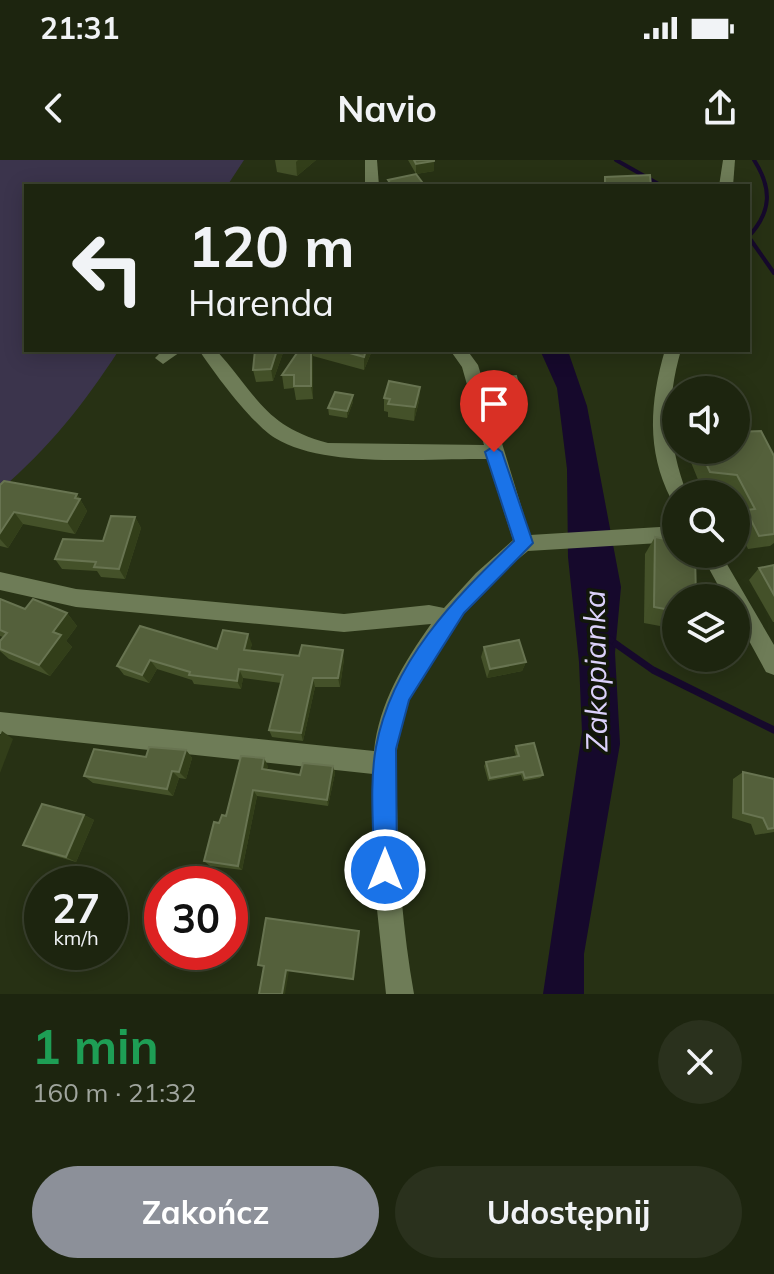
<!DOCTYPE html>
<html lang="pl">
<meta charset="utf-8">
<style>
:root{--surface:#1d250f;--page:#2a311d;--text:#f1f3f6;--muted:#a0a59e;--line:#3b422f;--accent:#8c9099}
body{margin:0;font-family:Mulish,sans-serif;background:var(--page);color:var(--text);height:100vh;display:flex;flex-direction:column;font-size:30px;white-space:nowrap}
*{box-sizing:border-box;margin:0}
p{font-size:26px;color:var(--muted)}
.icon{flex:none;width:44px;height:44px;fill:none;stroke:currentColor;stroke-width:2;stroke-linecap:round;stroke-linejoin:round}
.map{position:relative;height:834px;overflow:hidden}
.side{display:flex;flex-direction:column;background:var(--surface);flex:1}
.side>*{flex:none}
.banner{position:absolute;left:24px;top:24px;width:726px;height:168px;border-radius:0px;box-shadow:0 4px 20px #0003,0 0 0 2px var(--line);background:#1d250f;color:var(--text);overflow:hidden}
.buttons{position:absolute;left:662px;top:216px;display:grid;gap:16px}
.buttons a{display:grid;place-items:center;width:88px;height:88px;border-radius:50%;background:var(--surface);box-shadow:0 4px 20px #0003,0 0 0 2px var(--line);font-size:40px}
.speed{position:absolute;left:24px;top:706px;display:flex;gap:16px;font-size:40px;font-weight:700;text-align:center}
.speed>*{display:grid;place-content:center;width:104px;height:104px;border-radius:50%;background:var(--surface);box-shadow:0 4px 20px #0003,0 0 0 2px var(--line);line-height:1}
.speed small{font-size:20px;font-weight:400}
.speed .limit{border:12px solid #d22;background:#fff;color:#111}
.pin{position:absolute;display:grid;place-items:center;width:68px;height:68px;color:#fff;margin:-82px -34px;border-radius:50% 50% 50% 0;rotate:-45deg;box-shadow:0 0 8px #0007}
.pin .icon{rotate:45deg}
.me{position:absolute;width:88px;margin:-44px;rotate:0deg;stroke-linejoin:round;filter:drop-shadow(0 0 6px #0008)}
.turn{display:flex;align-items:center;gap:28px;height:168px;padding:0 32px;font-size:36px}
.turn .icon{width:104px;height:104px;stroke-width:2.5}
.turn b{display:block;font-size:56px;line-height:68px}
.round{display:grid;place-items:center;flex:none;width:84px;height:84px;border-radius:42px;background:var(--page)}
.overview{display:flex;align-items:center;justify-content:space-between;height:136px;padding:0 32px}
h1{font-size:48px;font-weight:700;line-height:60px;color:#1e9e55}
.button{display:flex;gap:16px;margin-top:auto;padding:16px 32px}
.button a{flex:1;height:92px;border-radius:48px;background:var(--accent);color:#fff;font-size:32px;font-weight:700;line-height:92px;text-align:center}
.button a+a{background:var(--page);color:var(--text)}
.status{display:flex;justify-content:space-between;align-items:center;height:56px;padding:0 40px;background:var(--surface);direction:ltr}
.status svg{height:22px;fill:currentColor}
header{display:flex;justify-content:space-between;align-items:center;height:104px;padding:0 32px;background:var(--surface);font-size:36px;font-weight:700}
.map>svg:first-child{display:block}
</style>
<div class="status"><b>21:31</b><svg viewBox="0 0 49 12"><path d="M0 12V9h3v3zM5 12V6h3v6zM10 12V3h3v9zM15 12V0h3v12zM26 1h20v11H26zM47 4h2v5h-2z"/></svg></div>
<header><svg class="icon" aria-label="back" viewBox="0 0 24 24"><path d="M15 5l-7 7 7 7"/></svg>Navio<svg class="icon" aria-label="share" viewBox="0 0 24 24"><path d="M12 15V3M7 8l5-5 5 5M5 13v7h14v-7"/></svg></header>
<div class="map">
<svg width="774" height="834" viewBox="0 0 774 834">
<rect width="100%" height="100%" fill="#273114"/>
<!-- green -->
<path fill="#3b344c" d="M 0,0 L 244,0 L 227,26 L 26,26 L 26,190 L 119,190 C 83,245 50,287 0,330 Z"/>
<!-- water -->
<path fill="#16092c" d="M 540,190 L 568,191 L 587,246 L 621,427 L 615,493 L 620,584 L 584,794 L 584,834 L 543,834 L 582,572 L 579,502 L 568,397 L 567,309 L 557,228 Z"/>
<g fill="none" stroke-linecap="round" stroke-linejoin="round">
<!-- stream-far2 -->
<g stroke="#16092c" stroke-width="4">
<path d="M 616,0 L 662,26"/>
<path d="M 748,76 L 774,113"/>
<path d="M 749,76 C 772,51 772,28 754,0"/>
</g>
<!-- stream-far1 -->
<path stroke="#16092c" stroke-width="6" d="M 610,479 L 619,486"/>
<!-- stream -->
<path stroke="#16092c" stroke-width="7" d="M 616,484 L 653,510 L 774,570"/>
<!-- minor -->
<g fill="#6e7c57" fill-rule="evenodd">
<path d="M 365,0 L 377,0 L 379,26 L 365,26 Z"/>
<path d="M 723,0 L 735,0 L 733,26 L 719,26 Z"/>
<path d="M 163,190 L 183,190 L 163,204 L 155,198 Z"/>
<path d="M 199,190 L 216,190 C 257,235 264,266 328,283 L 484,285 L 462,207 L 450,190 L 467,190 L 478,205 L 530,375 L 676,366 L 676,382 L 528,391 C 474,435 418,496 401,566 C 394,592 397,619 397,645 C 398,709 403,771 414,834 L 386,834 L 376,740 L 373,614 L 0,574 L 0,552 L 374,591 C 379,543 404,502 431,464 L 344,472 L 76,447 L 0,430 L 0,412 L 76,429 L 344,454 L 429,445 L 444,448 L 476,413 L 513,380 L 487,299 C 428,298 325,309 275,278 C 252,264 214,213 199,190 Z"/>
<path d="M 665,190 L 681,190 C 666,242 668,283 687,334 L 676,334 L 676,341 L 671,339 C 646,290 650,241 665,190 Z"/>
<path d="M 701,394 L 721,394 L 774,485 L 774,515 L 766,512 L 736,457 L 736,438 L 725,438 Z"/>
</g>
</g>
<!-- wall -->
<g fill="#445129">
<path d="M 275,0 L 316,0 L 297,16 L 277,12 Z"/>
<path d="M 408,0 L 434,0 L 434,11 L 416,14 L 425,26 L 388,26 L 388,20 L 416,14 Z"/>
<path d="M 255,190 L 284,190 L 273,221 L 256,222 L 253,210 Z"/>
<path d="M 299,190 L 370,190 L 371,193 L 364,210 L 313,196 L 313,239 L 296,240 L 294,228 L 284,229 L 282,215 Z"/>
<path d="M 623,190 L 662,190 L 661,194 Z"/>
<path d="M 705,216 L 725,230 L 698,230 Z"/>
<path d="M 492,218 L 524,247 L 521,260 L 499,262 L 489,232 Z"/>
<path d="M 420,227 L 419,241 L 414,261 L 388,257 L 388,252 L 384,251 L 384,238 Z"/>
<path d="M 353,235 L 353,242 L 347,258 L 329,255 L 328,248 Z"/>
<path d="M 686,290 L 736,290 L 774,296 L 774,383 L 770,386 L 748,389 L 736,364 L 741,357 L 736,346 L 736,334 L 730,334 L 728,329 L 701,327 Z"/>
<path d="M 0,325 L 77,334 L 87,351 L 75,374 L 23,364 L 8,388 L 0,386 Z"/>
<path d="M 135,357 L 141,368 L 125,419 L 101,417 L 97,411 L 62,409 L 55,399 L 103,381 Z"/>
<path d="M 655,377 L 676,438 L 676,469 L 644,463 L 645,394 Z"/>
<path d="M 774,405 L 774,462 L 773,462 L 749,420 L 759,408 Z"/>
<path d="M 0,439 L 25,449 L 67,453 L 77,466 L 66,481 L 72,487 L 50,516 L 9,499 L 0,491 L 0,481 L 3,477 L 0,476 Z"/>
<path d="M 252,484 L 250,490 L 344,499 L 340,527 L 315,527 L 303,581 L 272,577 L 269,570 L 281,523 L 243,518 L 241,529 L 194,524 L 192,520 L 157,509 L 149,523 L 124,515 L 117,506 Z"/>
<path d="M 484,487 L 526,502 L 522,511 L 487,518 L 481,497 Z"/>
<path d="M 516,586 L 543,615 L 540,618 L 523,621 L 521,615 L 488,621 L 484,606 L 486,602 L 516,596 L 514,590 Z"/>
<path d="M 186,590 L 192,598 L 186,619 L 179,618 L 173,636 L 93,623 L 84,616 L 146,597 Z"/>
<path d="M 268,606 L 267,609 L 300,615 L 333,606 L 335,613 L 328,646 L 257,636 L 242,710 L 210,706 L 204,701 L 226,656 Z"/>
<path d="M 743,612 L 774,619 L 774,672 L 755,675 L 751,664 L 732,658 L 733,619 Z"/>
<path d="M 84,655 L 94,660 L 76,702 L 35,690 L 23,685 Z"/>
</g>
<!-- shaded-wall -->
<g fill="#323e19">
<path d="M 298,0 L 316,0 L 297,16 L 296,2 Z"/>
<path d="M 434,1 L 434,11 L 416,14 L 416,4 Z"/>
<path d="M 277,190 L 284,190 L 273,221 L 271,209 Z"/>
<path d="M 311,190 L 313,196 L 313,239 L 311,226 Z"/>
<path d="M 366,190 L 370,190 L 371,193 L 364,210 L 364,197 Z"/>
<path d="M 420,227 L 419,241 L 414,261 L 415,247 Z"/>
<path d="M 353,235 L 353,242 L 347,258 L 347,251 Z"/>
<path d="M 77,334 L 87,351 L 75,374 L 67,362 Z"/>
<path d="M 14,352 L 23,364 L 8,388 L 0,379 L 0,373 Z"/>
<path d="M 135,357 L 141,368 L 125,419 L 119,409 Z"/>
<path d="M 67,453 L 77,466 L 66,481 L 72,487 L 50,516 L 39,505 L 53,472 Z"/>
<path d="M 248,474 L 252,484 L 248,499 L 244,490 Z"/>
<path d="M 343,490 L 344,499 L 340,527 L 338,518 Z"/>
<path d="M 150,500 L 157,509 L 149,523 L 142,515 Z"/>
<path d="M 526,502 L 522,511 L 487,518 L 490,509 Z"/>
<path d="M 239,509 L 243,518 L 241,529 L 237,521 Z"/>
<path d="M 313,518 L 315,527 L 303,581 L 301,573 Z"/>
<path d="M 2,571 L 13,579 L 0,613 L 0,576 Z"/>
<path d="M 186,590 L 192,598 L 186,619 L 179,612 Z"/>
<path d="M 264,598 L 268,606 L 265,616 L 262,609 Z"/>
<path d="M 333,606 L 335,613 L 328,646 L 327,640 Z"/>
<path d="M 172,611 L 179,618 L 173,636 L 167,629 Z"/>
<path d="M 253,630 L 257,636 L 242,710 L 238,706 Z"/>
<path d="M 84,655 L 94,660 L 76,702 L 66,697 Z"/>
<path d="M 359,771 L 360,774 L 354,820 L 353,819 Z"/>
<path d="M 286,810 L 289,811 L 285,834 L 282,834 Z"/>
</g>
<!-- building -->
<g fill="#54603b" stroke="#687451" stroke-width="2">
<path d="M 414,0 L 434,0 L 434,1 L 416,4 Z"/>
<path d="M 416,14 L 425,26 L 392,26 L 388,20 Z"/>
<path d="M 650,15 L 651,26 L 605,26 L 605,17 Z"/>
<path d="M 255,190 L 277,190 L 271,209 L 253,210 Z"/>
<path d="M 299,190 L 311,190 L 311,226 L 294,226 L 294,215 L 282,215 Z"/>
<path d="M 339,190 L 366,190 L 364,197 Z"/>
<path d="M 516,216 L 524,247 L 501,248 L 492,218 Z"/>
<path d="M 705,216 L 727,221 L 725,230 L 702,230 Z"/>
<path d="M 389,221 L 420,227 L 415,247 L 388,244 L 390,239 L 384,238 Z"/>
<path d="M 335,232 L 353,235 L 347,251 L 328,248 Z"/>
<path d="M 761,271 L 774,296 L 774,374 L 759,376 L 746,350 L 755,349 L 737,315 L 710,312 L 700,290 L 736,290 L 736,272 Z"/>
<path d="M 4,321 L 77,334 L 75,338 L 80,339 L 67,362 L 14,352 L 0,373 L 0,325 Z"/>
<path d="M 111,356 L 135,357 L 119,409 L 94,407 L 96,402 L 55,399 L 63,379 L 103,381 Z"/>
<path d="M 655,377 L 676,381 L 676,394 L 695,394 L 696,438 L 676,438 L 676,451 L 654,447 Z"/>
<path d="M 774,405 L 774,435 L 759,408 Z"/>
<path d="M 0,439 L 25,449 L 33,439 L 67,453 L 53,472 L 61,475 L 39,505 L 0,489 L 0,481 L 7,473 L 0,470 Z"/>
<path d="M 140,466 L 217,489 L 223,470 L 248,474 L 244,490 L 299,496 L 302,485 L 343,490 L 338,518 L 313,518 L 301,573 L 269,570 L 283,515 L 239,509 L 237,521 L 189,515 L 190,512 L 150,500 L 142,515 L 117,506 Z"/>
<path d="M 519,480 L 526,502 L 490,509 L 484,487 Z"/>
<path d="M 534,583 L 543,615 L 525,618 L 523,612 L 490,618 L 486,602 L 519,596 L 516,586 Z"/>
<path d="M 149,587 L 186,590 L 179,612 L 172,611 L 167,629 L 84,616 L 94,589 L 146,597 Z"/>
<path d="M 241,596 L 264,598 L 262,609 L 300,615 L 303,603 L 333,606 L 327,640 L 253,630 L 238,706 L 204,701 L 214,662 L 219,663 L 222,655 L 226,656 Z"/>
<path d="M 743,612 L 774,619 L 774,668 L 768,669 L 763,658 L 743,653 Z"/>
<path d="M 42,644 L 84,655 L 66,697 L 23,685 Z"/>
<path d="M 266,758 L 359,771 L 353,819 L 286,810 L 282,834 L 259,834 L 264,806 L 258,805 Z"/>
<path d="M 168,792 L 202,792 L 201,798 L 168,793 Z"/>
</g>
<!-- route -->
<path fill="#1a73e8" stroke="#114b97" stroke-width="2" d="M 494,286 L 502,292 L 533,383 L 464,453 L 409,540 L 396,589 L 397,710 L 393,718 L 385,721 L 377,718 L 374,710 C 374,670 369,625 376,587 C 392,501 454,439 514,381 L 485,292 Z"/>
<g text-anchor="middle" stroke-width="7" stroke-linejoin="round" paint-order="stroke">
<!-- water labels -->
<g font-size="30" font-style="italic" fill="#dcd1fb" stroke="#12170a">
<text transform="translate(596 511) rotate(-91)" y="10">Zakopianka</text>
</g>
</g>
</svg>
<div class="buttons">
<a><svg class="icon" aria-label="sound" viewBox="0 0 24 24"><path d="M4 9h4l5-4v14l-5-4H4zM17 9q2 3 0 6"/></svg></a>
<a><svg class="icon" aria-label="search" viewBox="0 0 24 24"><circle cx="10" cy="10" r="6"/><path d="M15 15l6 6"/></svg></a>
<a><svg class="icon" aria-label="layers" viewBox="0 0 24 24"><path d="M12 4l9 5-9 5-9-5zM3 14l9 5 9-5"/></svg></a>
</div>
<div class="speed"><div>27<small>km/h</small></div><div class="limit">30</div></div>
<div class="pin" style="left:494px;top:292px;background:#d93025"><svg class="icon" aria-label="arrive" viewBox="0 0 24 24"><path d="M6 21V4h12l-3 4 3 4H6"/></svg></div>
<svg class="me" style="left:385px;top:710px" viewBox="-20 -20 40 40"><circle r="17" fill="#1a73e8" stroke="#fff" stroke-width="3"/><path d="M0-11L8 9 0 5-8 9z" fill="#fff"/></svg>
<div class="banner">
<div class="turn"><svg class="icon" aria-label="left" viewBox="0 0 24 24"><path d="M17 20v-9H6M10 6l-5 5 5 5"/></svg><div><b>120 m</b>Harenda</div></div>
</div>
</div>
<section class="side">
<div class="overview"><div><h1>1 min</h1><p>160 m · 21:32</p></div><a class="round"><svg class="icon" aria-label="close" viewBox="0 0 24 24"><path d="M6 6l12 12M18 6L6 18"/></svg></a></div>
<div class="button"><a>Zakończ</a><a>Udostępnij</a></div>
</section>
